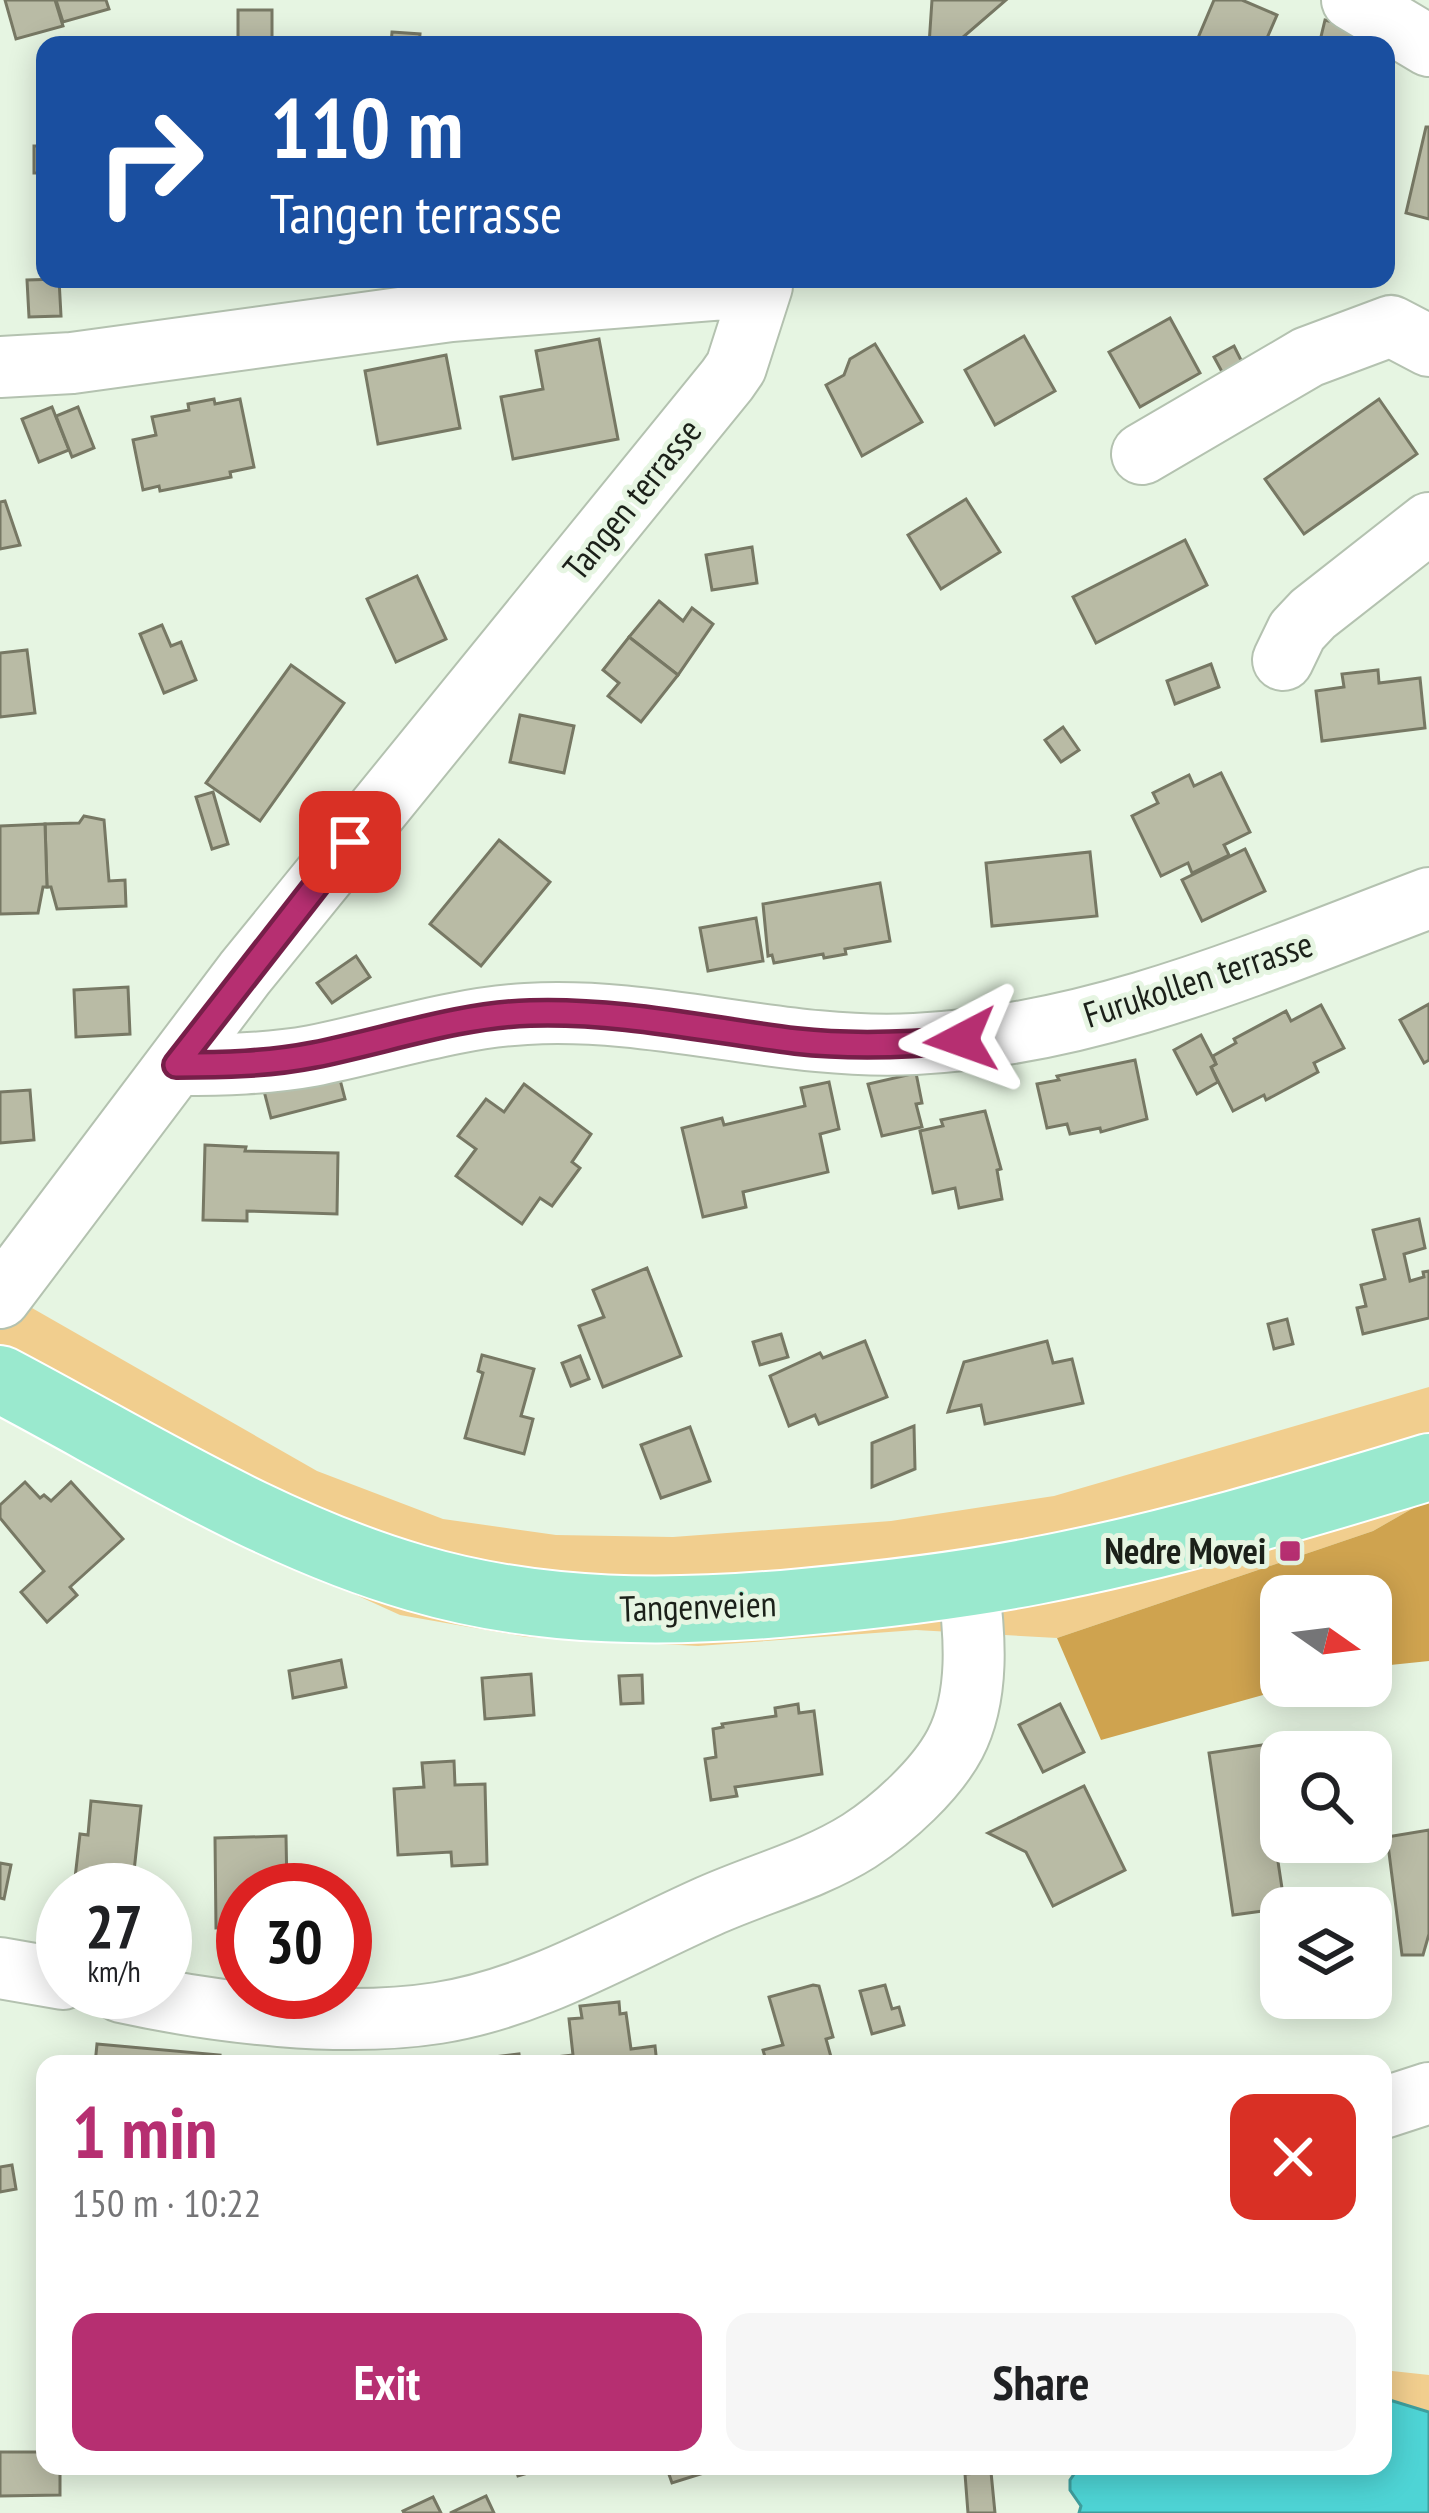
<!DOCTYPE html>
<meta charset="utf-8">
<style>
:root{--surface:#fff;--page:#f6f6f6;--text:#202124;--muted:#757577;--accent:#b62f71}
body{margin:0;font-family:"PT Sans Narrow",sans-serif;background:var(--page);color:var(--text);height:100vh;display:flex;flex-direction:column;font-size:45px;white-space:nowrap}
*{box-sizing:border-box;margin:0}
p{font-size:39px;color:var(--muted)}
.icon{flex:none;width:66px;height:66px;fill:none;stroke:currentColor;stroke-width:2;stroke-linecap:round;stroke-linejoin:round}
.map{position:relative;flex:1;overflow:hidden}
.details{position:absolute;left:36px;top:2055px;width:1356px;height:420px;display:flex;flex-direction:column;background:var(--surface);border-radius:24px;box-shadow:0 6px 30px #0003}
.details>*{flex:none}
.guide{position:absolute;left:36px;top:36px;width:1359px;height:252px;border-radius:24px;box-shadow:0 6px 30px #0003;background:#1a4fa0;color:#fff;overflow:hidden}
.needle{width:78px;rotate:104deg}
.controls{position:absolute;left:1260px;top:1575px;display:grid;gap:24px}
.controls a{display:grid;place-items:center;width:132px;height:132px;border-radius:24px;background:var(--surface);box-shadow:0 6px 30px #0003;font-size:60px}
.speed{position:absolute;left:36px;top:1863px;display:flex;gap:24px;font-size:60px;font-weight:700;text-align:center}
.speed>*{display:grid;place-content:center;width:156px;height:156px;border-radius:50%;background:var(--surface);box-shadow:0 6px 30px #0003;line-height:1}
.speed small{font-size:30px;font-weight:400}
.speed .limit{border:18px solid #d22;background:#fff;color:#111}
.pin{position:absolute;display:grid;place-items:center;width:102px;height:102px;color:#fff;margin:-51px;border-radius:24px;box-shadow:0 6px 18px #0006}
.me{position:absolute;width:132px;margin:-66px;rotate:266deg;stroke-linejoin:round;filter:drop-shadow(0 0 9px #0008)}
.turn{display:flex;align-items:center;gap:42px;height:252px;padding:0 36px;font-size:54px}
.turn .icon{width:156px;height:156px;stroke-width:2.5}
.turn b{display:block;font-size:84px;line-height:102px}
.round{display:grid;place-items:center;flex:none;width:126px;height:126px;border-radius:24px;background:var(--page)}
.overview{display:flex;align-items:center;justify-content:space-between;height:204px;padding:0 36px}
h1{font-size:72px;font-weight:800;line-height:90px;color:var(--accent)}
.action{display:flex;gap:24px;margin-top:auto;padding:24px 36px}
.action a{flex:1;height:138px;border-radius:24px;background:var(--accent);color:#fff;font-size:48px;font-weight:800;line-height:138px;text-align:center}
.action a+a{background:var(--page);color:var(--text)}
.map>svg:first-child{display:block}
</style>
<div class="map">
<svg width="1429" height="2513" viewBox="0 0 1429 2513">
<rect width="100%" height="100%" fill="#e6f5e2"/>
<!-- green -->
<g fill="#f1ce8e">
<path d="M 0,1293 L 25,1304 L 317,1471 L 443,1519 L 556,1535 L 673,1537 L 891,1521 L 1054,1496 L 1429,1387 L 1429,1499 L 1373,1531 L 1057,1638 L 916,1630 L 698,1646 L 526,1637 L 400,1615 L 277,1559 L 0,1415 Z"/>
<path d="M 1383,2370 L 1429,2375 L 1429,2412 L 1383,2398 Z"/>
</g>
<!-- forest -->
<path fill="#cfa34f" d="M 1429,1499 L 1429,1661 L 1371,1667 L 1371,1596 L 1281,1596 L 1281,1686 L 1295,1686 L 1101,1740 L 1057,1638 L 1373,1531 Z"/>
<!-- water -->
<path fill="#4ed4d5" stroke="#3f9e9d" stroke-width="3" d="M 1383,2398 L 1429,2412 L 1429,2513 L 1079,2513 L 1081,2506 L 1070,2490 L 1070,2480 L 1077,2470 L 1118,2471 L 1131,2466 L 1383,2466 Z"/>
<!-- building -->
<g fill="#b9bba5" stroke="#777864" stroke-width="3">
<path d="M 5,0 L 55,0 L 63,26 L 16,39 Z"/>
<path d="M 56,0 L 106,0 L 109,9 L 63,22 Z"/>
<path d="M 932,0 L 1006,0 L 954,45 L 929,45 Z"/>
<path d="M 1214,0 L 1242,0 L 1277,15 L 1264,45 L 1195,45 Z"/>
<rect x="238" y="10" width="34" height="35"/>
<path d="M 1325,20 L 1373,33 L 1370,45 L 1319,45 Z"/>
<path d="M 392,32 L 420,34 L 419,45 L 391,45 Z"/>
<path d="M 1426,127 L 1429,127 L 1429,219 L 1406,213 Z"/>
<rect x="34" y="146" width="11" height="27"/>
<path d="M 59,279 L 61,316 L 29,317 L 27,280 Z"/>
<path d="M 1170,318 L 1200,373 L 1140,407 L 1109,352 Z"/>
<path d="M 1024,336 L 1055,391 L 995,425 L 965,370 Z"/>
<path d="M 599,339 L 618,439 L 513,459 L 501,397 L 543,389 L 536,351 Z"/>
<path d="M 875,344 L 922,422 L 862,456 L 826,385 L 844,375 L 850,359 Z"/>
<path d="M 1234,346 L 1246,370 L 1227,381 L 1214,357 Z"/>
<path d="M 446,355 L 460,428 L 378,444 L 365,371 Z"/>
<path d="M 214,399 L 215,404 L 240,399 L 254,467 L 230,472 L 231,477 L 160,491 L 159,486 L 143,490 L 133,440 L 156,435 L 152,417 L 189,410 L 188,404 Z"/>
<path d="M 1379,399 L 1417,454 L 1304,534 L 1265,479 Z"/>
<path d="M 52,407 L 69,450 L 39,462 L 22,419 Z"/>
<path d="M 78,407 L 94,448 L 72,457 L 56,416 Z"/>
<path d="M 966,499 L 1000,552 L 941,589 L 908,535 Z"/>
<path d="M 5,501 L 20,545 L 0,549 L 0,502 Z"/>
<path d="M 1185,540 L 1207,585 L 1096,643 L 1073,597 Z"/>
<path d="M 752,547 L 757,583 L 712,590 L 706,555 Z"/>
<path d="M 417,576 L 446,639 L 396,662 L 367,599 Z"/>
<path d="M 659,601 L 683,621 L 692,608 L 713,624 L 678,675 L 629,637 Z"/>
<path d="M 162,625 L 171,646 L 181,642 L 196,680 L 164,693 L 140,634 Z"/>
<path d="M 629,637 L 678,675 L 641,722 L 608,696 L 619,683 L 603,670 Z"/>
<path d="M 27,650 L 35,713 L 0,717 L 0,653 Z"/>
<path d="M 1211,664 L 1219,687 L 1175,704 L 1167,681 Z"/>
<path d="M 291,665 L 344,703 L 260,821 L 206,783 Z"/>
<path d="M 1378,670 L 1379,683 L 1420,678 L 1425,728 L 1322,741 L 1316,691 L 1344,687 L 1342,674 Z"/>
<path d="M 520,715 L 574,726 L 564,773 L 510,762 Z"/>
<path d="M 1063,727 L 1079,750 L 1061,762 L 1045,740 Z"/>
<path d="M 1221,773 L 1250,832 L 1224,845 L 1229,855 L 1192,873 L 1188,863 L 1161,876 L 1132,816 L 1158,803 L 1153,793 L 1189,775 L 1194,786 Z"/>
<path d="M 213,792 L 228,844 L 212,849 L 196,797 Z"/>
<path d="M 84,816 L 104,820 L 109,881 L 125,880 L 126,906 L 57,909 L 51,887 L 47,887 L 45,824 L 79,823 Z"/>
<path d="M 45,824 L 47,887 L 43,887 L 38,913 L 0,914 L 0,826 Z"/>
<path d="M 499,840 L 550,882 L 481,966 L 430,924 Z"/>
<path d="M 1245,849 L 1265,891 L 1202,921 L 1182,880 Z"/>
<path d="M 1090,852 L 1097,916 L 992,926 L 986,863 Z"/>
<path d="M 880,883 L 890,941 L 845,949 L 846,954 L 824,958 L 823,954 L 774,963 L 772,955 L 768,956 L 763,904 Z"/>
<path d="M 756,918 L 763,961 L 708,971 L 700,928 Z"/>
<path d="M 356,956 L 370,977 L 332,1003 L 317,983 Z"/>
<path d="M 128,987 L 130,1034 L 76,1037 L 74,990 Z"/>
<path d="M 1429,1004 L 1429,1060 L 1424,1063 L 1400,1020 Z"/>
<path d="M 1321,1005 L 1344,1048 L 1314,1063 L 1318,1072 L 1266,1100 L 1264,1095 L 1233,1111 L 1211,1067 L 1216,1064 L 1213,1056 L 1236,1043 L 1234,1039 L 1286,1011 L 1291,1021 Z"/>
<path d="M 1201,1035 L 1216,1064 L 1211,1067 L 1218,1082 L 1197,1094 L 1174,1050 Z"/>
<path d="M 1135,1060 L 1147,1119 L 1101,1132 L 1100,1128 L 1070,1134 L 1067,1124 L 1047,1128 L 1037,1084 L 1059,1080 L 1057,1076 Z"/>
<path d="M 337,1068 L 345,1099 L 271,1118 L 263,1087 Z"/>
<path d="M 916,1073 L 922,1103 L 916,1104 L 922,1127 L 882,1136 L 868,1084 Z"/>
<path d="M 829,1082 L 839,1129 L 820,1134 L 828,1172 L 743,1192 L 746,1207 L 703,1217 L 682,1128 L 722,1118 L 724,1125 L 805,1106 L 801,1088 Z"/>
<path d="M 524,1084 L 591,1134 L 572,1162 L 580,1168 L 552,1206 L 540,1198 L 522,1224 L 456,1176 L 476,1149 L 458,1136 L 486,1099 L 504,1112 Z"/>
<path d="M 30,1090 L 34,1140 L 0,1143 L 0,1092 Z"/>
<path d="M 985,1111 L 1001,1169 L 997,1170 L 1002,1199 L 959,1208 L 955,1188 L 933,1193 L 920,1131 L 943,1126 L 941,1120 Z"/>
<path d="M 205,1145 L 246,1147 L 245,1151 L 338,1153 L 337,1214 L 247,1211 L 247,1221 L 203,1220 Z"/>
<path d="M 1419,1219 L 1425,1248 L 1404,1254 L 1410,1281 L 1424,1277 L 1423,1272 L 1429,1271 L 1429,1318 L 1363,1334 L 1357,1308 L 1366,1306 L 1361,1285 L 1385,1279 L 1373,1230 Z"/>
<path d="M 647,1268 L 681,1356 L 603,1387 L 579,1326 L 604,1317 L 593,1290 Z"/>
<path d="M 1287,1319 L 1293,1344 L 1274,1349 L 1268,1324 Z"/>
<path d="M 781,1334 L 788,1357 L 760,1365 L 753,1342 Z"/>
<path d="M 865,1341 L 887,1397 L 819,1424 L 815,1415 L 789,1426 L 770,1376 L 820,1353 L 823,1358 Z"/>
<path d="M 1047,1341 L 1053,1363 L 1072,1359 L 1083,1403 L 985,1424 L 981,1405 L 948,1412 L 964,1362 Z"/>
<path d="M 482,1355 L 534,1369 L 521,1416 L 533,1419 L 524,1454 L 465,1438 L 483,1373 L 478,1371 Z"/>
<path d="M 580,1356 L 589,1379 L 571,1386 L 562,1363 Z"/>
<path d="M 914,1426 L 915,1469 L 872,1487 L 872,1443 Z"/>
<path d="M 690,1427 L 710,1481 L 661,1498 L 641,1445 Z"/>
<path d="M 25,1482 L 40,1498 L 44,1495 L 51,1501 L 71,1482 L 123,1539 L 70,1587 L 77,1595 L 47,1622 L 21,1592 L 44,1571 L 0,1518 L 0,1505 Z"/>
<path d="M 341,1660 L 346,1687 L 293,1698 L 289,1671 Z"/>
<path d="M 531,1674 L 534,1715 L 485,1719 L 482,1678 Z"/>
<path d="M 642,1675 L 643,1703 L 621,1704 L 619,1676 Z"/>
<path d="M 798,1704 L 799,1713 L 814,1711 L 822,1774 L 735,1787 L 737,1796 L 711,1800 L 705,1759 L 716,1757 L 713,1729 L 723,1727 L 722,1724 L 776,1716 L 775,1708 Z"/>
<path d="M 1060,1704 L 1084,1752 L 1043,1772 L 1019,1725 Z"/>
<path d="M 1314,1737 L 1316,1752 L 1281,1752 L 1281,1801 L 1269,1802 L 1285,1908 L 1233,1915 L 1209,1753 Z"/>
<path d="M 454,1761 L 455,1785 L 485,1784 L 487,1864 L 452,1866 L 451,1852 L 398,1855 L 394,1789 L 424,1787 L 422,1763 Z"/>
<path d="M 1084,1786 L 1125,1870 L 1053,1906 L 1026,1852 L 988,1833 Z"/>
<path d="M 91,1801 L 141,1806 L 132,1890 L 74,1887 L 80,1834 L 88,1835 Z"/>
<path d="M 1429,1830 L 1429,1934 L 1423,1955 L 1402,1955 L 1387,1837 Z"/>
<path d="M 286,1836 L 287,1890 L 243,1890 L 243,1927 L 216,1928 L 215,1838 Z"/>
<path d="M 0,1863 L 11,1865 L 4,1899 L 0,1898 Z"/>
<path d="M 813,1985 L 819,1986 L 833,2037 L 826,2039 L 833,2064 L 767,2064 L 763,2050 L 783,2045 L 769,1997 Z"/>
<path d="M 885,1985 L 892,2009 L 899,2007 L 904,2025 L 872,2034 L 860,1991 Z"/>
<path d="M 619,2002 L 620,2014 L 626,2013 L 631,2049 L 655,2046 L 657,2064 L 437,2064 L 519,2054 L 520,2061 L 573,2055 L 569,2019 L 582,2018 L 580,2006 Z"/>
<path d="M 97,2044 L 220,2055 L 219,2064 L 95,2064 Z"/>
<path d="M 12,2165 L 16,2189 L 0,2192 L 0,2167 Z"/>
<path d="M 0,2452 L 45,2452 L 45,2466 L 60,2466 L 60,2495 L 0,2496 Z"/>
<path d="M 515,2466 L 552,2466 L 518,2476 Z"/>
<path d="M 666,2466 L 711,2466 L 710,2471 L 672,2483 Z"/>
<path d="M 991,2472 L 995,2513 L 968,2513 L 965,2474 Z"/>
<path d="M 486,2496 L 494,2513 L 450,2513 Z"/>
<path d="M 433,2497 L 441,2513 L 404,2513 L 403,2511 Z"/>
</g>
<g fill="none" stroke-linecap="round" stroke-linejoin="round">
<!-- minor casing -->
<g stroke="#b4c2b0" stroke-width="64">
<g id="minor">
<path d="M 1352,0 L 1429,46"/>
<path d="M 0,367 L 72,363 L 451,311 L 762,286 L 736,367 L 727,380 L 245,973 L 0,1298"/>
<path d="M 1142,454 L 1308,357 L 1391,326 L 1429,346"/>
<path d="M 1283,660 L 1297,631 L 1313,614 L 1429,523"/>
<path d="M 177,1065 C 222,1065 268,1064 312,1056 C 383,1042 454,1018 526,1014 C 657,1006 784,1051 915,1044 C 1097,1035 1262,961 1429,898"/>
<path d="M 0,1968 L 63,1979"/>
<path d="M 121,1992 C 217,2013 342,2028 438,2013 C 534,1998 621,1945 709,1906 C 758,1884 813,1870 859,1841 C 893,1819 936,1780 955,1744 C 980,1696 975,1634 968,1583"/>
<path d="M 1383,2108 L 1429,2093"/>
</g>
</g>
<!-- major casing -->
<g stroke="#fff" stroke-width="70">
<path id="major" d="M 0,1379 C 135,1450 268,1535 416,1578 C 542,1615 672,1614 802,1602 C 880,1595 958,1586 1035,1571 C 1167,1546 1301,1506 1429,1467"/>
</g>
<!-- minor -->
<use href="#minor" stroke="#fff" stroke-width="60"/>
<!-- major -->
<use href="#major" stroke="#9ae9ce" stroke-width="66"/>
</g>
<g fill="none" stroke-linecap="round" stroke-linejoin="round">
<!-- route casing -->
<g stroke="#761f49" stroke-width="30">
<path id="route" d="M 350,842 L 176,1065 C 222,1065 269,1064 314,1055 C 385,1041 458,1015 530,1013 C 619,1010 708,1030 796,1041 C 850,1047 907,1045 961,1040"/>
</g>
<!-- route -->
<use href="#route" stroke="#b62f71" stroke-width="21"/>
</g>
<!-- markers -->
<rect fill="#b62f71" stroke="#e6f5e2" stroke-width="4.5" x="1278" y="1539" width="24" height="24" rx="6"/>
<g text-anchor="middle" stroke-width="10" stroke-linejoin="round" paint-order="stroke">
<!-- street labels -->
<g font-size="36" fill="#1b2019" stroke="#e6f5e2">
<text transform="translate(632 499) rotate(-51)" y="13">Tangen terrasse</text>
<text transform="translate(1198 979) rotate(-18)" y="13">Furukollen terrasse</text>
<text transform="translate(698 1606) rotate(-2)" y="13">Tangenveien</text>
</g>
<!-- poi labels -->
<g font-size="36" font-weight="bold" fill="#1b2019" stroke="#e6f5e2" text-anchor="end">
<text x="1266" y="1564">Nedre Movei</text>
</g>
</g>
</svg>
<div class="controls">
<a><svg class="needle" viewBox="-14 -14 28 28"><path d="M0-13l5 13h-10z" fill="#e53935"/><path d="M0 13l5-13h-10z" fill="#757577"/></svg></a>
<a><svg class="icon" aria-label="search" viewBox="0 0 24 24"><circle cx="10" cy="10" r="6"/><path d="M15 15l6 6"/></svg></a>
<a><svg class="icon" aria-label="layers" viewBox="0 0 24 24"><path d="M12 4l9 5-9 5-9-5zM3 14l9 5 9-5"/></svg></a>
</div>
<div class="speed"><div>27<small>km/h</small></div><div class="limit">30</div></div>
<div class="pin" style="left:350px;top:842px;background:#d93025"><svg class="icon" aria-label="arrive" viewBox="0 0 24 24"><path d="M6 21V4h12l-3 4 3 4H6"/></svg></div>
<svg class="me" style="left:961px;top:1040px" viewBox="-20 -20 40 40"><path d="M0-17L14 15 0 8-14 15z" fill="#b62f71" stroke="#fff" stroke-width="4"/></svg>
<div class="guide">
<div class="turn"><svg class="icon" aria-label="right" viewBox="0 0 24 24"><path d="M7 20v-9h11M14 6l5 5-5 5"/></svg><div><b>110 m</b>Tangen terrasse</div></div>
</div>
<section class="details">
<div class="overview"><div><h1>1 min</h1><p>150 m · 10:22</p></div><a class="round" style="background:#d93025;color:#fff"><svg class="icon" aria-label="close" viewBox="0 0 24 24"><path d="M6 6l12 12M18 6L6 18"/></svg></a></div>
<div class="action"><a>Exit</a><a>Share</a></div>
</section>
</div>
